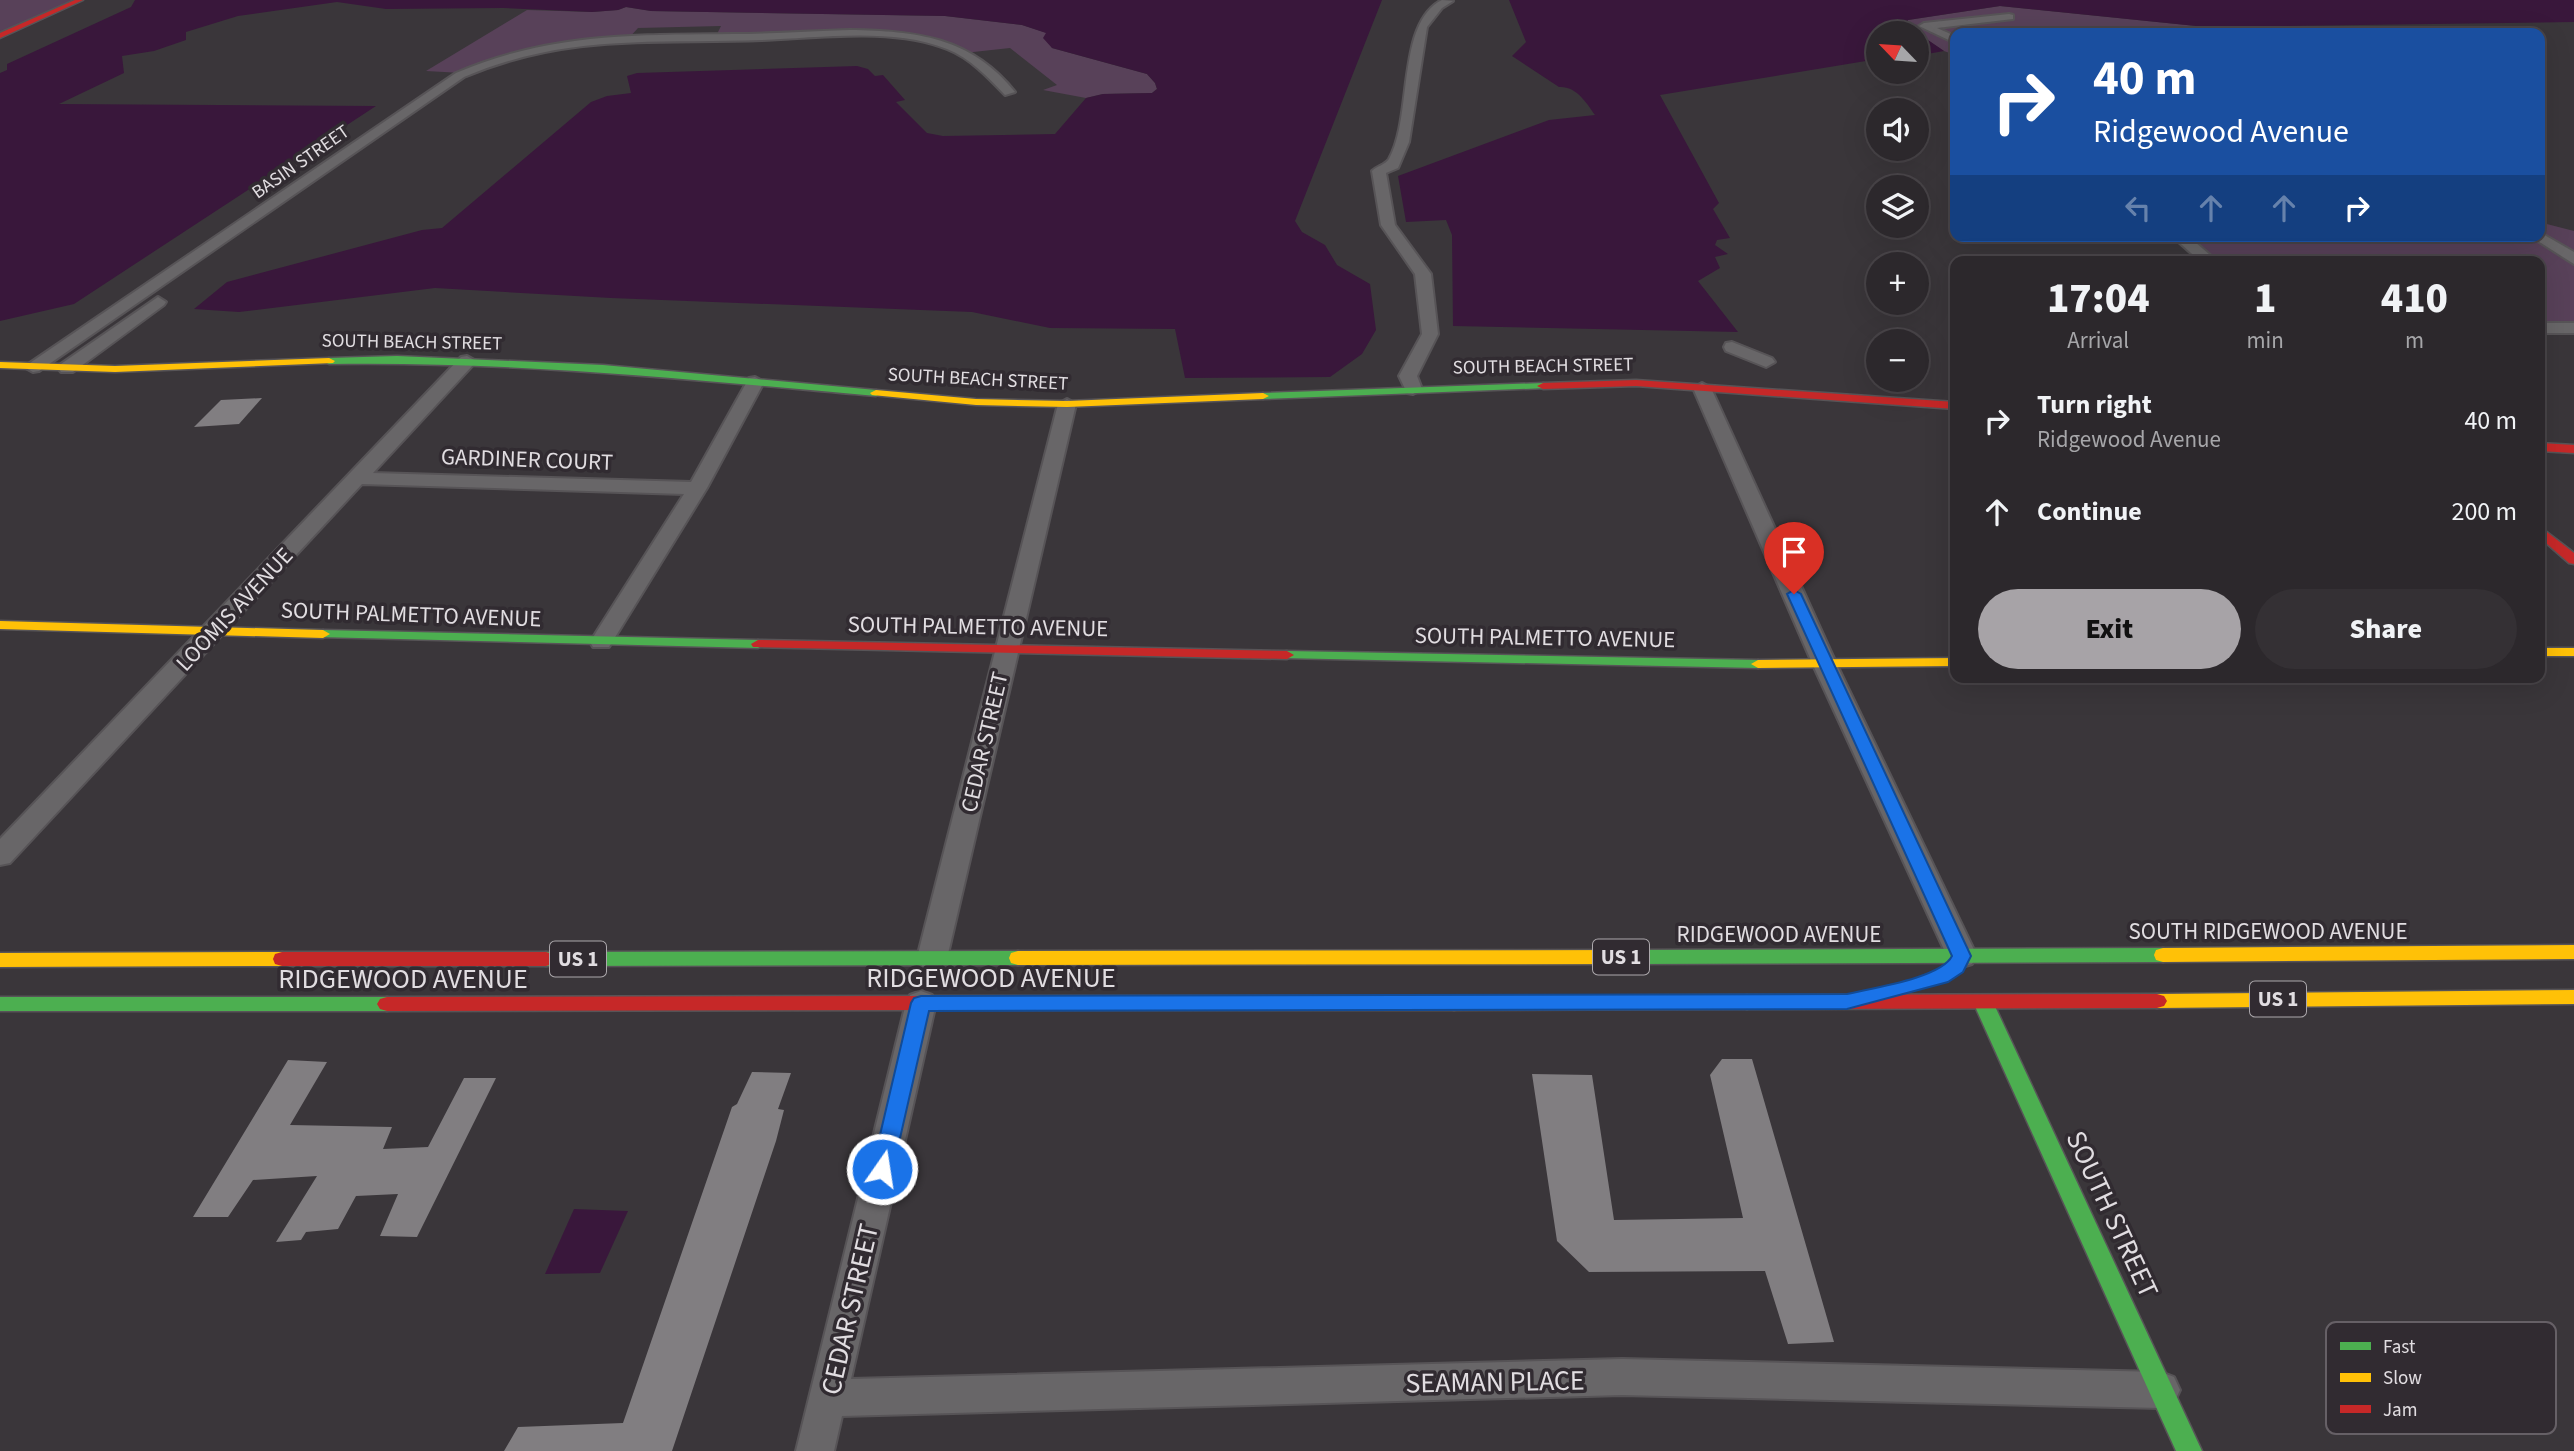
<!DOCTYPE html>
<meta charset="utf-8">
<style>
:root{--surface:#2c282c;--page:#343034;--text:#f1f3f6;--muted:#a6a6a9;--line:#484448;--accent:#a7a3a7}
body{margin:0;font-family:"Source Sans 3",sans-serif;background:var(--page);color:var(--text);height:100vh;display:flex;flex-direction:column;font-size:26px;white-space:nowrap}
*{box-sizing:border-box;margin:0}
p{font-size:23px;color:var(--muted)}
.icon{flex:none;width:38px;height:38px;fill:none;stroke:currentColor;stroke-width:2;stroke-linecap:round;stroke-linejoin:round}
.map{position:relative;flex:1;overflow:hidden}
.side{position:absolute;left:1950px;top:256px;width:595px;height:427px;display:flex;flex-direction:column;background:var(--surface);border-radius:14px;box-shadow:0 7px 28px #0002,0 0 0 2px var(--line)}
.side>*{flex:none}
.hud{position:absolute;left:1950px;top:28px;width:595px;height:214px;border-radius:14px;box-shadow:0 7px 28px #0002,0 0 0 2px var(--line);background:#1a4fa0;color:#fff;overflow:hidden}
.needle{width:46px;rotate:295deg}
.fabs{position:absolute;left:1866px;top:21px;display:grid;gap:14px}
.fabs a{display:grid;place-items:center;width:63px;height:63px;border-radius:50%;background:var(--surface);box-shadow:0 7px 28px #0002,0 0 0 2px var(--line);font-size:35px}
.pin{position:absolute;display:grid;place-items:center;width:60px;height:60px;color:#fff;margin:-72px -30px;border-radius:50% 50% 50% 0;rotate:-45deg;box-shadow:0 0 7px #0007}
.pin .icon{rotate:45deg}
.me{position:absolute;width:77px;margin:-38px;rotate:13deg;stroke-linejoin:round;filter:drop-shadow(0 0 5px #0008)}
.turn{display:flex;align-items:center;gap:24px;height:147px;padding:0 28px;font-size:32px}
.turn .icon{width:91px;height:91px;stroke-width:2.5}
.turn b{display:block;font-size:49px;line-height:60px}
.lanes{display:flex;align-items:center;height:66px;padding:0 28px;background:#0003;justify-content:center;gap:35px;direction:ltr}
.lanes .off{opacity:.35}
.eta{display:flex;justify-content:space-evenly;align-items:center;height:119px;text-align:center}
.eta b{font-size:42px;font-weight:800;line-height:49px}
.primary-button{display:flex;gap:14px;margin-top:auto;padding:14px 28px}
.primary-button a{flex:1;height:80px;border-radius:42px;background:var(--accent);color:#111;font-size:28px;font-weight:800;line-height:80px;text-align:center}
.primary-button a+a{background:var(--page);color:var(--text)}
ul{padding:0;list-style:none}
li{display:flex;align-items:center;gap:21px;height:91px;padding:0 28px}
li div{flex:1}
li b{display:block;font-size:26px}
li em{font-style:normal}
.map>svg:first-child{display:block}
</style>
<div class="map">
<svg width="2574" height="1451" viewBox="0 0 2574 1451">
<rect width="100%" height="100%" fill="#3a363a"/>
<!-- green -->
<g fill="#584159">
<path d="M 0,0 L 77,0 L 0,35 Z"/>
<path d="M 2000,6 L 2206,27 L 2217,33 L 1955,33 L 1955,55 L 1944,51 L 1905,25 L 1908,20 Z"/>
<path d="M 626,7 L 651,11 L 945,16 L 1022,25 L 1047,33 L 1052,48 L 1147,74 L 1155,83 L 1157,89 L 1152,93 L 1103,94 L 1086,98 L 1043,90 L 1057,85 L 1010,48 L 964,53 L 918,39 L 865,35 L 720,37 L 718,32 L 721,26 L 638,28 L 627,40 L 574,42 L 462,73 L 426,71 L 527,10 L 592,12 L 618,10 Z"/>
<path d="M 2539,222 L 2574,231 L 2574,254 L 2539,232 Z"/>
<path d="M 2183,236 L 2538,236 L 2574,258 L 2574,328 L 2539,328 L 2539,261 L 2218,261 Z"/>
</g>
<!-- water -->
<g fill="#39173b">
<path d="M 135,0 L 1382,0 L 1295,221 L 1302,232 L 1325,245 L 1337,265 L 1370,284 L 1376,330 L 1362,354 L 1330,377 L 1185,378 L 1175,329 L 1050,328 L 972,312 L 611,298 L 435,288 L 239,312 L 194,309 L 227,282 L 422,230 L 442,228 L 591,102 L 607,96 L 631,93 L 627,76 L 637,73 L 857,66 L 868,69 L 875,76 L 883,75 L 905,100 L 896,102 L 927,133 L 943,136 L 1055,134 L 1086,98 L 1103,94 L 1152,93 L 1157,89 L 1155,83 L 1147,74 L 1052,48 L 1043,38 L 1046,33 L 1022,25 L 945,16 L 651,11 L 626,7 L 618,10 L 592,12 L 503,8 L 386,9 L 337,2 L 238,16 L 186,32 L 186,40 L 154,51 L 122,56 L 124,73 L 59,104 L 376,106 L 74,304 L 0,321 L 0,73 L 7,70 L 7,64 L 131,7 Z"/>
<path d="M 1509,0 L 2574,0 L 2574,22 L 2206,27 L 2000,6 L 1908,20 L 1906,25 L 1944,51 L 1916,56 L 1916,33 L 1878,33 L 1878,59 L 1660,95 L 1719,203 L 1713,209 L 1730,238 L 1717,240 L 1715,245 L 1728,254 L 1715,257 L 1720,268 L 1698,281 L 1738,332 L 1453,326 L 1452,235 L 1446,220 L 1406,222 L 1398,176 L 1549,120 L 1595,115 C 1586,102 1576,86 1559,87 L 1512,56 L 1526,42 Z"/>
<path d="M 574,1209 L 628,1211 L 600,1273 L 545,1274 Z"/>
</g>
<!-- building -->
<g fill="#817e81">
<path d="M 262,398 L 239,424 L 194,427 L 221,400 Z"/>
<path d="M 1722,1059 L 1752,1059 L 1834,1342 L 1788,1344 L 1765,1271 L 1589,1272 L 1557,1241 L 1532,1074 L 1592,1075 L 1614,1220 L 1743,1218 L 1710,1075 Z"/>
<path d="M 288,1060 L 327,1062 L 290,1125 L 392,1127 L 383,1149 L 428,1147 L 464,1078 L 496,1078 L 417,1237 L 380,1236 L 398,1194 L 356,1196 L 338,1229 L 306,1232 L 301,1240 L 276,1242 L 317,1176 L 253,1180 L 228,1217 L 193,1217 Z"/>
<path d="M 752,1072 L 791,1073 L 778,1109 L 784,1110 L 776,1141 L 672,1451 L 504,1451 L 518,1427 L 623,1423 L 732,1107 L 737,1104 Z"/>
</g>
<g fill="none" stroke-linecap="round" stroke-linejoin="round">
<!-- street casing -->
<g stroke="#575457" stroke-width="4">
<g id="street">
<path d="M 1442,0 L 1453,1 L 1442,8 L 1427,27 L 1409,142 L 1398,168 L 1386,173 L 1395,225 L 1431,274 L 1438,334 L 1417,376 L 1422,389 L 1413,394 L 1407,393 L 1399,376 L 1422,334 L 1415,274 L 1381,225 L 1372,171 C 1377,166 1385,165 1389,159 C 1413,117 1396,23 1442,0 Z"/>
<path d="M 2009,14 L 2013,15 L 2013,19 L 1937,28 L 1955,36 L 1955,43 L 1919,26 L 1924,23 Z"/>
<path d="M 850,30 C 916,31 971,37 1015,92 L 1005,95 C 988,77 970,58 947,49 C 893,27 818,38 762,40 C 653,44 568,33 464,77 L 39,371 L 33,372 L 24,367 L 456,73 C 550,33 633,35 733,34 C 772,34 811,31 850,30 Z"/>
<path d="M 2539,232 L 2574,252 L 2574,264 L 2530,236 L 2539,236 Z"/>
<path d="M 2172,236 L 2188,236 L 2217,261 L 2200,261 Z"/>
<path d="M 158,297 L 166,302 L 164,305 L 73,372 L 61,372 L 58,368 L 61,364 Z"/>
<rect x="2539" y="323" width="35" height="10"/>
<path d="M 1732,342 L 1772,358 L 1775,362 L 1766,367 L 1726,351 L 1724,347 L 1726,343 Z"/>
<path d="M 467,356 L 476,361 L 473,365 L 373,473 L 691,482 L 749,378 L 755,377 L 764,382 L 707,488 L 609,647 L 593,647 L 590,642 L 684,494 L 362,484 L 10,863 L 0,865 L 0,839 L 461,357 Z"/>
<path d="M 1702,383 L 1711,388 L 1837,665 L 1977,956 L 1972,964 L 1962,967 L 1952,964 L 1947,956 L 1813,665 L 1693,388 Z"/>
<path d="M 1067,399 L 1076,404 L 947,958 L 942,966 L 932,969 L 922,966 L 917,958 L 1058,404 Z"/>
<path d="M 921,991 L 932,995 L 936,1003 L 851,1379 L 1622,1359 L 2161,1372 L 2174,1377 L 2180,1390 L 2174,1403 L 2161,1408 L 1622,1395 L 842,1416 L 834,1451 L 796,1451 L 906,1003 L 910,995 Z"/>
</g>
</g>
<!-- fast casing -->
<g stroke="#575457" stroke-width="3">
<g id="fast">
<path d="M 397,356 L 603,365 L 876,390 L 882,393 L 876,396 C 694,380 512,361 329,364 L 323,361 L 329,358 Z"/>
<path d="M 1543,383 L 1547,384 L 1547,388 L 1263,399 L 1257,396 L 1263,393 Z"/>
<path d="M 323,630 L 758,640 L 765,644 L 758,648 L 318,637 L 316,634 Z"/>
<path d="M 1287,651 L 1758,660 L 1765,664 L 1758,668 L 1282,658 L 1280,655 L 1282,652 Z"/>
<path d="M 2163,948 L 2170,950 L 2172,955 L 2170,960 L 2163,962 L 1628,964 L 1621,962 L 1619,957 L 1621,952 L 1628,950 Z"/>
<path d="M 1018,951 L 1025,953 L 1027,958 L 1025,963 L 1018,965 L 546,966 L 539,964 L 537,959 L 539,954 L 546,952 Z"/>
<path d="M 1747,995 L 1754,997 L 1757,1002 L 1754,1007 L 1747,1009 L 1454,1010 L 1447,1008 L 1444,1003 L 1447,998 L 1454,996 Z"/>
<path d="M 1983,995 L 1990,997 L 1993,1002 L 2202,1451 L 2176,1451 L 1973,1002 L 1976,997 Z"/>
<path d="M 0,997 L 387,997 L 394,999 L 397,1004 L 394,1009 L 387,1011 L 0,1011 Z"/>
</g>
</g>
<!-- slow casing -->
<g stroke="#575457" stroke-width="3">
<g id="slow">
<path d="M 329,358 L 335,361 L 333,363 L 115,372 L 0,368 L 0,362 L 115,366 Z"/>
<path d="M 876,390 L 976,399 L 1067,401 L 1263,393 L 1269,396 L 1263,399 L 1067,407 L 976,405 L 872,395 L 870,393 Z"/>
<path d="M 0,621 L 323,630 L 330,634 L 323,638 L 0,629 Z"/>
<rect x="2539" y="648" width="35" height="8"/>
<path d="M 1955,658 L 1955,666 L 1758,668 L 1751,664 L 1758,660 Z"/>
<path d="M 2574,945 L 2574,959 L 2163,962 L 2156,960 L 2154,955 L 2156,950 L 2163,948 Z"/>
<path d="M 1628,950 L 1635,952 L 1637,957 L 1635,962 L 1628,964 L 1018,965 L 1011,963 L 1009,958 L 1011,953 L 1018,951 Z"/>
<path d="M 282,952 L 289,954 L 291,959 L 289,964 L 282,966 L 0,967 L 0,953 Z"/>
<path d="M 2574,990 L 2574,1004 L 2157,1008 L 2150,1006 L 2147,1001 L 2150,996 L 2157,994 Z"/>
<path d="M 932,996 L 1454,996 L 1461,998 L 1464,1003 L 1461,1008 L 1454,1010 L 932,1010 L 925,1008 L 922,1003 L 925,998 Z"/>
</g>
</g>
<!-- jam casing -->
<g stroke="#575457" stroke-width="3">
<g id="jam">
<path d="M 75,0 L 83,0 L 0,38 L 0,33 Z"/>
<path d="M 1636,380 L 1955,402 L 1955,409 L 1636,386 L 1543,389 L 1537,386 L 1543,383 Z"/>
<path d="M 2539,443 L 2574,445 L 2574,453 L 2539,451 Z"/>
<path d="M 2539,526 L 2574,553 L 2574,564 L 2569,563 L 2539,537 Z"/>
<path d="M 758,640 L 1287,651 L 1294,655 L 1287,659 L 753,647 L 751,644 Z"/>
<path d="M 282,952 L 546,952 L 553,954 L 555,959 L 553,964 L 546,966 L 282,966 L 275,964 L 273,959 L 275,954 Z"/>
<path d="M 2157,994 L 2164,996 L 2167,1001 L 2164,1006 L 2157,1008 L 1747,1009 L 1740,1007 L 1737,1002 L 1740,997 L 1747,995 Z"/>
<path d="M 932,996 L 939,998 L 942,1003 L 939,1008 L 932,1010 L 387,1011 L 380,1009 L 377,1004 L 380,999 L 387,997 Z"/>
</g>
</g>
<!-- street -->
<use href="#street" fill="#686668" fill-rule="evenodd"/>
<!-- fast -->
<use href="#fast" fill="#4caf50" fill-rule="evenodd"/>
<!-- slow -->
<use href="#slow" fill="#ffc107" fill-rule="evenodd"/>
<!-- jam -->
<use href="#jam" fill="#c62828" fill-rule="evenodd"/>
</g>
<!-- route -->
<path fill="#1a73e8" stroke="#114b97" stroke-width="2" d="M 1794,590 L 1801,594 L 1971,956 L 1963,972 L 1948,982 L 1847,1009 L 929,1011 L 893,1169 L 890,1175 L 882,1178 L 875,1175 L 872,1169 L 911,1003 L 914,998 L 921,996 L 1847,994 C 1872,988 1941,978 1952,956 L 1787,594 Z"/>
<g text-anchor="middle" stroke-width="7" stroke-linejoin="round" paint-order="stroke">
<!-- far-street labels -->
<g font-size="19" fill="#e1dde1" stroke="#312b31">
<text transform="translate(300 161) rotate(-35)" y="7">BASIN STREET</text>
<text transform="translate(412 341) rotate(1)" y="7">SOUTH BEACH STREET</text>
<text transform="translate(1543 365) rotate(-1)" y="7">SOUTH BEACH STREET</text>
<text transform="translate(978 378) rotate(3)" y="7">SOUTH BEACH STREET</text>
</g>
<!-- shield labels -->
<g fill="#312b31" stroke="#aca8ac" stroke-width="2">
<rect x="1593" y="939.5" width="56" height="35" rx="5"/>
<rect x="550" y="941.5" width="56" height="35" rx="5"/>
<rect x="2250" y="981.5" width="56" height="35" rx="5"/>
</g>
<g font-size="21" font-weight="bold" fill="#e1dde1">
<text x="1621" y="964">US 1</text>
<text x="578" y="966">US 1</text>
<text x="2278" y="1006">US 1</text>
</g>
<!-- street labels -->
<g font-size="23" fill="#e1dde1" stroke="#312b31">
<text transform="translate(527 459) rotate(2)" y="8">GARDINER COURT</text>
<text transform="translate(234 609) rotate(-47)" y="8">LOOMIS AVENUE</text>
<text transform="translate(411 614) rotate(2)" y="8">SOUTH PALMETTO AVENUE</text>
<text transform="translate(978 626) rotate(1)" y="8">SOUTH PALMETTO AVENUE</text>
<text transform="translate(1545 637) rotate(1)" y="8">SOUTH PALMETTO AVENUE</text>
<text transform="translate(984 742) rotate(-77)" y="8">CEDAR STREET</text>
<text x="2268" y="939">SOUTH RIDGEWOOD AVENUE</text>
<text x="1779" y="942">RIDGEWOOD AVENUE</text>
</g>
<!-- near-street labels -->
<g font-size="28" fill="#e1dde1" stroke="#312b31">
<text x="991" y="987">RIDGEWOOD AVENUE</text>
<text x="403" y="988">RIDGEWOOD AVENUE</text>
<text transform="translate(2113 1214) rotate(65)" y="10">SOUTH STREET</text>
<text transform="translate(849 1309) rotate(-77)" y="10">CEDAR STREET</text>
<text transform="translate(1495 1381) rotate(-1)" y="10">SEAMAN PLACE</text>
</g>
</g>
<!-- legend -->
<rect x="2326" y="1322" width="230" height="112" rx="10" fill="#312b31" stroke="#666066" stroke-width="2"/>
<rect x="2340" y="1342" width="31" height="8" fill="#4caf50"/>
<rect x="2340" y="1373" width="31" height="9" fill="#ffc107"/>
<rect x="2340" y="1405" width="31" height="8" fill="#c62828"/>
<g font-size="19" fill="#e1dde1">
<text x="2383" y="1353">Fast</text>
<text x="2383" y="1384">Slow</text>
<text x="2383" y="1416">Jam</text>
</g>
</svg>
<div class="fabs">
<a><svg class="needle" viewBox="-14 -14 28 28"><path d="M0-13l5 13h-10z" fill="#e53935"/><path d="M0 13l5-13h-10z" fill="#a6a6a9"/></svg></a>
<a><svg class="icon" aria-label="sound" viewBox="0 0 24 24"><path d="M4 9h4l5-4v14l-5-4H4zM17 9q2 3 0 6"/></svg></a>
<a><svg class="icon" aria-label="layers" viewBox="0 0 24 24"><path d="M12 4l9 5-9 5-9-5zM3 14l9 5 9-5"/></svg></a>
<a>+</a>
<a>−</a>
</div>
<div class="pin" style="left:1794px;top:594px;background:#d93025"><svg class="icon" aria-label="arrive" viewBox="0 0 24 24"><path d="M6 21V4h12l-3 4 3 4H6"/></svg></div>
<svg class="me" style="left:882px;top:1169px" viewBox="-20 -20 40 40"><circle r="17" fill="#1a73e8" stroke="#fff" stroke-width="3"/><path d="M0-11L8 9 0 5-8 9z" fill="#fff"/></svg>
<div class="hud">
<div class="turn"><svg class="icon" aria-label="right" viewBox="0 0 24 24"><path d="M7 20v-9h11M14 6l5 5-5 5"/></svg><div><b>40 m</b>Ridgewood Avenue</div></div>
<div class="lanes"><svg class="icon off" aria-label="left" viewBox="0 0 24 24"><path d="M17 20v-9H6M10 6l-5 5 5 5"/></svg><svg class="icon off" aria-label="ahead" viewBox="0 0 24 24"><path d="M12 20V5M6 11l6-6 6 6"/></svg><svg class="icon off" aria-label="ahead" viewBox="0 0 24 24"><path d="M12 20V5M6 11l6-6 6 6"/></svg><svg class="icon" aria-label="right" viewBox="0 0 24 24"><path d="M7 20v-9h11M14 6l5 5-5 5"/></svg></div>
</div>
<section class="side">
<div class="eta">
<div><b>17:04</b><p>Arrival</p></div>
<div><b>1</b><p>min</p></div>
<div><b>410</b><p>m</p></div>
</div>
<ul>
<li><svg class="icon" aria-label="right" viewBox="0 0 24 24"><path d="M7 20v-9h11M14 6l5 5-5 5"/></svg><div><b>Turn right</b><p>Ridgewood Avenue</p></div><em>40 m</em></li>
<li><svg class="icon" aria-label="ahead" viewBox="0 0 24 24"><path d="M12 20V5M6 11l6-6 6 6"/></svg><div><b>Continue</b></div><em>200 m</em></li>
</ul>
<div class="primary-button"><a>Exit</a><a>Share</a></div>
</section>
</div>
